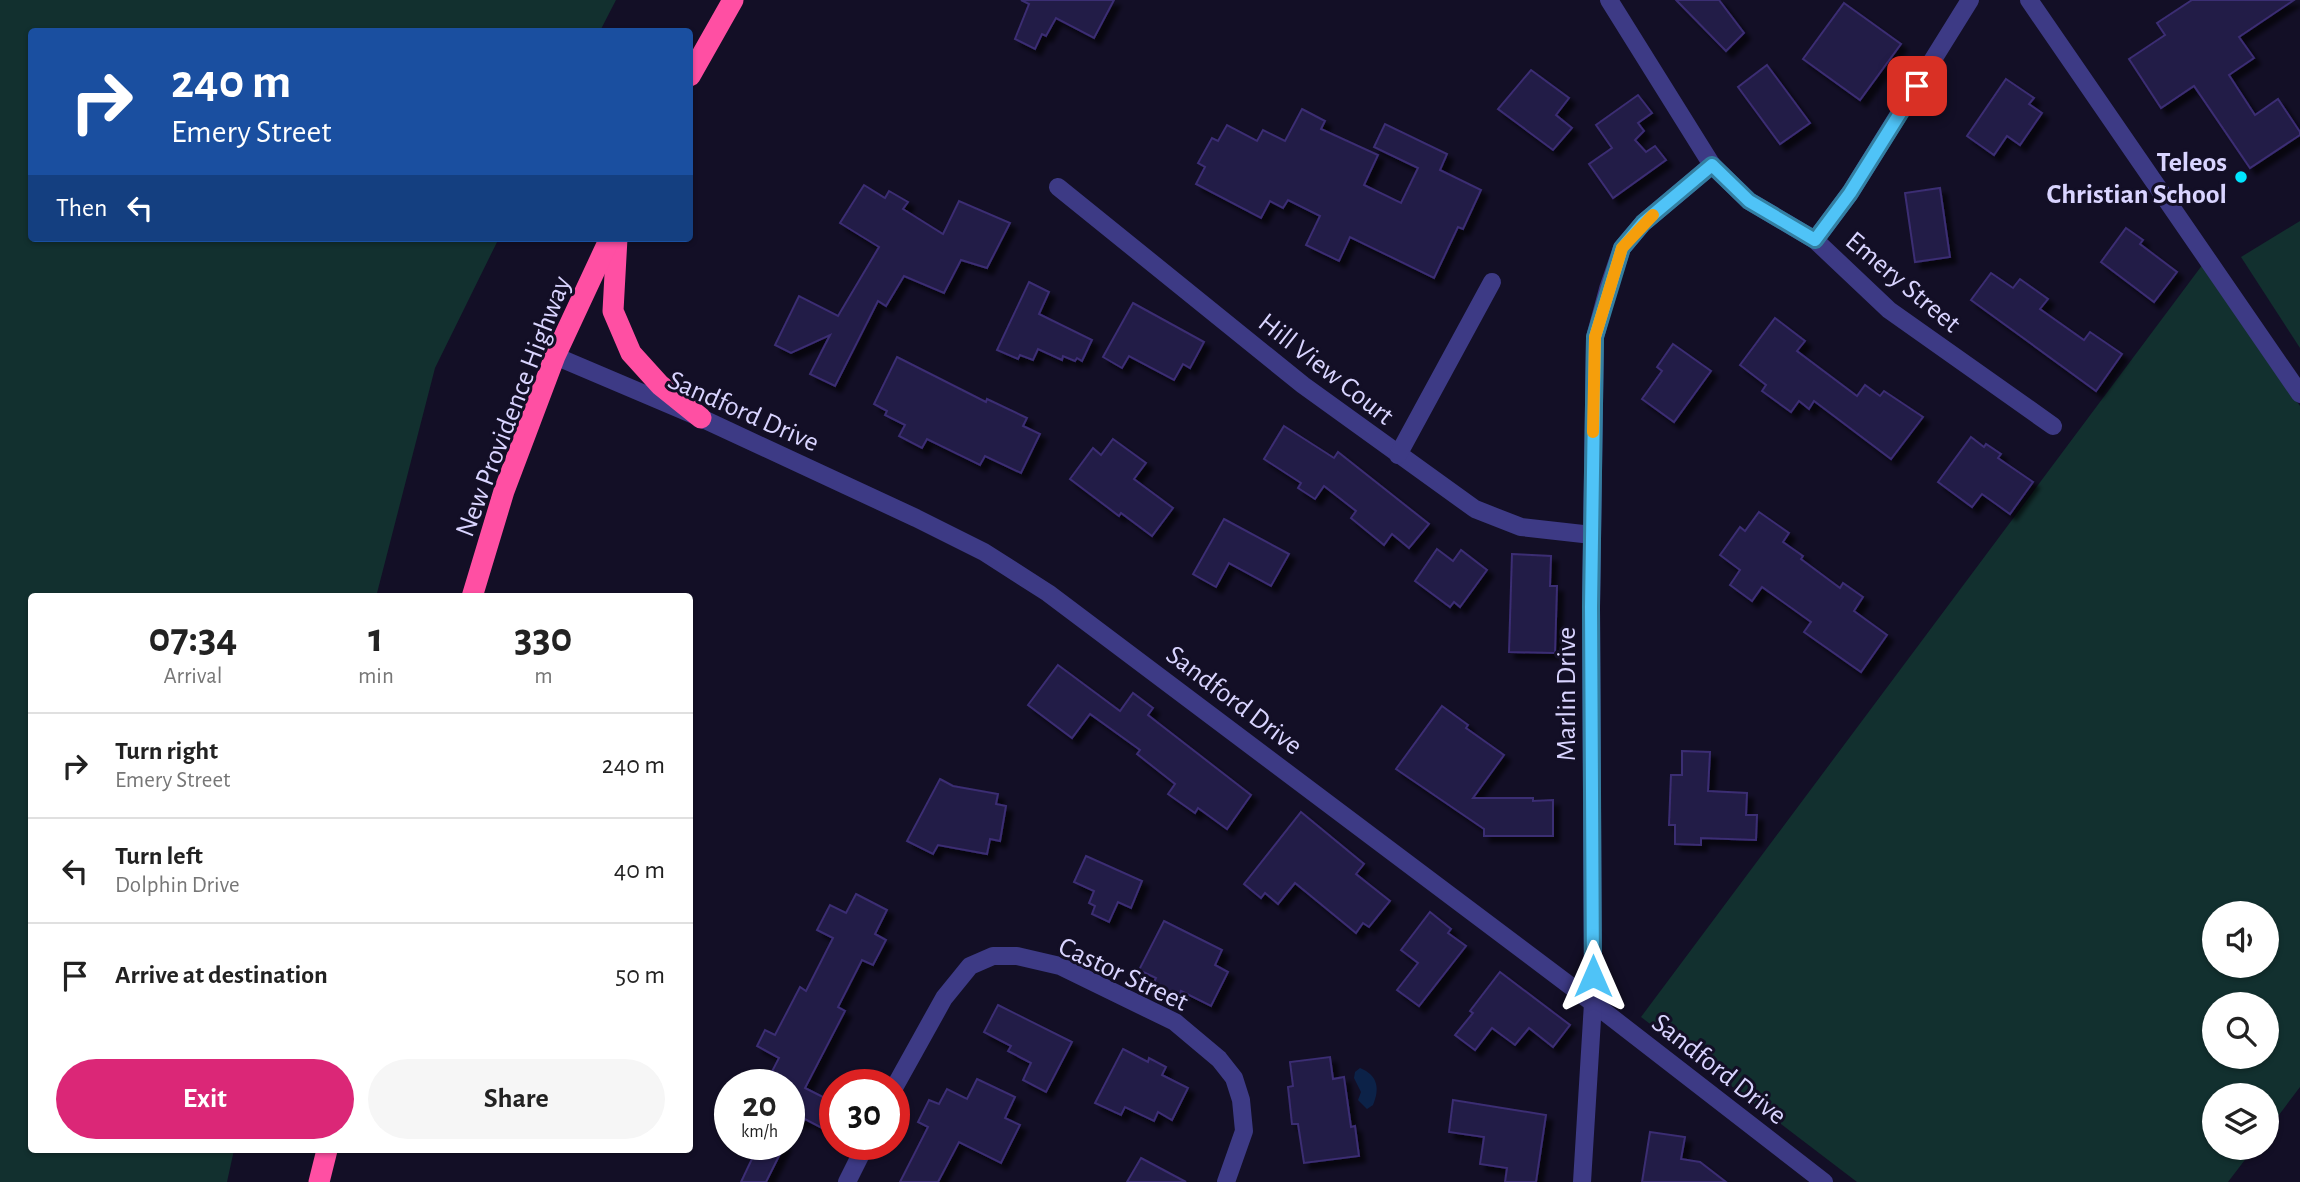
<!DOCTYPE html>
<style>
:root{--surface:#fff;--page:#f6f6f6;--text:#222;--muted:#767676;--line:#e0e0e0;--accent:#db2777}
body{margin:0;font-family:"Alegreya Sans",sans-serif;background:var(--page);color:var(--text);height:100vh;display:flex;flex-direction:column;font-size:26px;white-space:nowrap}
*{box-sizing:border-box;margin:0}
p{font-size:23px;color:var(--muted)}
.icon{flex:none;width:38px;height:38px;fill:none;stroke:currentColor;stroke-width:2;stroke-linecap:round;stroke-linejoin:round}
.map{position:relative;flex:1;overflow:hidden}
.side{position:absolute;left:28px;top:593px;width:665px;height:560px;display:flex;flex-direction:column;background:var(--surface);border-radius:7px;box-shadow:0 2px 5px #0004}
.side>*{flex:none}
.top-card{position:absolute;left:28px;top:28px;width:665px;height:214px;border-radius:7px;box-shadow:0 2px 5px #0004;background:#1a4fa0;color:#fff;overflow:hidden}
.buttons{position:absolute;left:2202px;top:901px;display:grid;gap:14px}
.buttons a{display:grid;place-items:center;width:77px;height:77px;border-radius:50%;background:var(--surface);box-shadow:0 2px 5px #0004;font-size:35px}
.speed{position:absolute;left:714px;top:1069px;display:flex;gap:14px;font-size:35px;font-weight:700;text-align:center}
.speed>*{display:grid;place-content:center;width:91px;height:91px;border-radius:50%;background:var(--surface);box-shadow:0 2px 5px #0004;line-height:1}
.speed small{font-size:18px;font-weight:400}
.speed .limit{border:10px solid #d22;background:#fff;color:#111}
.pin{position:absolute;display:grid;place-items:center;width:60px;height:60px;color:#fff;margin:-30px;border-radius:14px;box-shadow:0 4px 10px #0006}
.me{position:absolute;width:77px;margin:-38px;rotate:0deg;stroke-linejoin:round;filter:drop-shadow(0 0 5px #0008)}
.turn{display:flex;align-items:center;gap:24px;height:147px;padding:0 28px;font-size:32px}
.turn .icon{width:91px;height:91px;stroke-width:2.5}
.turn b{display:block;font-size:49px;line-height:60px}
.then{display:flex;align-items:center;height:66px;padding:0 28px;background:#0003;gap:14px;font-size:26px}
.eta{display:flex;justify-content:space-evenly;align-items:center;height:119px;text-align:center}
.eta b{font-size:42px;font-weight:700;line-height:49px}
.cta{display:flex;gap:14px;margin-top:auto;padding:14px 28px}
.cta a{flex:1;height:80px;border-radius:42px;background:var(--accent);color:#fff;font-size:28px;font-weight:700;line-height:80px;text-align:center}
.cta a+a{background:var(--page);color:var(--text)}
ul{padding:0;list-style:none}
li{display:flex;align-items:center;gap:21px;height:105px;padding:0 28px;border-top:2px solid var(--line)}
li div{flex:1}
li b{display:block;font-size:26px}
li em{font-style:normal}
.map>svg:first-child{display:block}
</style>
<div class="map">
<svg width="2300" height="1182" viewBox="0 0 2300 1182">
<defs>
<filter id="shadow"><feDropShadow dx="6" dy="6" stdDeviation="2" flood-color="#0009"/></filter>
</defs>
<rect width="100%" height="100%" fill="#130f26"/>
<!-- green -->
<g fill="#12302f" fill-rule="evenodd">
<path d="M 0,0 L 616,0 L 600,31 L 32,32 L 32,238 L 499,238 L 435,368 L 376,597 L 32,597 L 32,1150 L 234,1150 L 227,1182 L 0,1182 Z"/>
<path d="M 2300,221 L 2300,348 L 2241,257 Z"/>
<path d="M 2203,264 L 2300,406 L 2300,1087 L 2266,1132 L 2266,1096 L 2214,1096 L 2214,1148 L 2254,1148 L 2228,1182 L 1857,1182 L 1641,1017 ZM 2214,914 L 2266,914 L 2266,966 L 2214,966 ZM 2214,1004 L 2266,1004 L 2266,1057 L 2214,1057 Z"/>
</g>
<!-- water -->
<path fill="#0c2248" d="M 1360,1068 C 1378,1075 1380,1089 1373,1105 L 1367,1109 L 1358,1100 L 1361,1092 L 1354,1078 L 1355,1072 Z"/>
<!-- building -->
<g fill="#241b47" stroke="#3b2d73" stroke-width="2" filter="url(#shadow)">
<path d="M 1021,0 L 1114,0 L 1094,38 L 1056,18 L 1046,36 L 1042,34 L 1035,49 L 1015,39 L 1029,4 Z"/>
<path d="M 1676,0 L 1719,0 L 1744,33 L 1726,51 Z"/>
<path d="M 2192,0 L 2294,0 L 2239,37 L 2254,58 L 2229,75 L 2255,115 L 2278,99 L 2300,132 L 2300,135 L 2250,168 L 2194,86 L 2161,108 L 2129,59 L 2165,35 L 2157,23 Z"/>
<path d="M 1844,3 L 1901,44 L 1860,100 L 1803,59 Z"/>
<path d="M 1767,65 L 1810,123 L 1780,144 L 1738,87 Z"/>
<path d="M 1531,70 L 1569,98 L 1556,115 L 1572,128 L 1553,150 L 1498,109 Z"/>
<path d="M 2006,79 L 2034,98 L 2029,104 L 2042,113 L 2020,145 L 2007,136 L 1994,155 L 1967,136 Z"/>
<path d="M 1638,95 L 1652,113 L 1638,123 L 1644,131 L 1635,140 L 1646,152 L 1655,146 L 1666,160 L 1613,198 L 1589,164 L 1612,148 L 1596,125 Z"/>
<path d="M 1302,109 L 1325,121 L 1321,129 L 1378,155 L 1364,185 L 1401,203 L 1418,168 L 1374,147 L 1385,124 L 1447,154 L 1440,170 L 1481,190 L 1463,229 L 1458,227 L 1434,278 L 1350,237 L 1339,261 L 1306,245 L 1320,216 L 1288,200 L 1283,208 L 1270,201 L 1261,218 L 1196,184 L 1205,167 L 1198,163 L 1212,138 L 1218,141 L 1227,125 L 1257,141 L 1263,130 L 1285,141 Z"/>
<path d="M 864,185 L 885,198 L 889,191 L 908,202 L 903,209 L 943,234 L 959,201 L 1010,223 L 987,268 L 961,260 L 944,293 L 904,276 L 886,306 L 878,301 L 835,386 L 810,374 L 830,335 L 791,353 L 775,345 L 799,296 L 838,316 L 879,247 L 840,223 Z"/>
<path d="M 1940,188 L 1950,257 L 1915,262 L 1905,193 Z"/>
<path d="M 2126,228 L 2143,240 L 2140,244 L 2177,272 L 2154,302 L 2101,262 Z"/>
<path d="M 1991,273 L 2013,288 L 2020,279 L 2048,299 L 2040,309 L 2084,340 L 2090,332 L 2122,354 L 2096,391 L 1971,300 Z"/>
<path d="M 1029,282 L 1049,292 L 1039,314 L 1092,340 L 1082,361 L 1077,358 L 1075,361 L 1063,356 L 1062,360 L 1038,349 L 1033,360 L 1020,355 L 1018,359 L 997,350 Z"/>
<path d="M 1133,303 L 1204,342 L 1190,368 L 1183,364 L 1174,380 L 1129,356 L 1122,368 L 1103,357 Z"/>
<path d="M 1775,318 L 1805,341 L 1797,351 L 1857,396 L 1865,385 L 1880,396 L 1884,391 L 1923,417 L 1891,459 L 1814,401 L 1809,409 L 1799,401 L 1791,412 L 1762,391 L 1766,385 L 1740,365 Z"/>
<path d="M 1673,344 L 1711,371 L 1674,422 L 1642,399 L 1662,371 L 1657,367 Z"/>
<path d="M 897,357 L 986,402 L 987,399 L 1027,418 L 1023,426 L 1040,434 L 1021,473 L 985,456 L 980,465 L 927,439 L 922,448 L 899,436 L 905,425 L 885,415 L 887,411 L 874,404 Z"/>
<path d="M 1284,426 L 1334,458 L 1338,452 L 1429,524 L 1409,548 L 1392,534 L 1384,545 L 1351,518 L 1356,511 L 1324,486 L 1315,499 L 1298,488 L 1301,483 L 1264,459 Z"/>
<path d="M 1971,437 L 1984,447 L 1986,444 L 2001,454 L 1998,458 L 2033,482 L 2010,514 L 1982,494 L 1972,507 L 1938,482 Z"/>
<path d="M 1113,439 L 1146,463 L 1134,479 L 1173,508 L 1152,536 L 1121,513 L 1119,516 L 1070,479 L 1093,448 L 1101,455 Z"/>
<path d="M 1759,512 L 1789,533 L 1783,542 L 1803,556 L 1801,559 L 1840,588 L 1843,583 L 1863,597 L 1854,611 L 1887,635 L 1861,672 L 1804,632 L 1811,622 L 1762,587 L 1752,601 L 1730,585 L 1740,570 L 1720,555 L 1740,527 L 1745,531 Z"/>
<path d="M 1224,519 L 1289,554 L 1271,586 L 1229,563 L 1216,587 L 1193,574 Z"/>
<path d="M 1437,549 L 1453,561 L 1461,550 L 1487,570 L 1460,607 L 1454,602 L 1450,607 L 1415,581 Z"/>
<path d="M 1512,554 L 1551,556 L 1550,586 L 1557,586 L 1555,653 L 1509,652 Z"/>
<path d="M 1058,665 L 1120,711 L 1133,693 L 1153,708 L 1148,715 L 1251,795 L 1227,829 L 1198,808 L 1195,813 L 1168,794 L 1175,784 L 1137,754 L 1140,750 L 1090,714 L 1072,738 L 1028,705 Z"/>
<path d="M 1442,706 L 1468,725 L 1466,728 L 1504,755 L 1473,798 L 1533,798 L 1533,801 L 1553,800 L 1553,836 L 1484,836 L 1484,829 L 1396,769 Z"/>
<path d="M 1682,751 L 1710,752 L 1708,791 L 1747,793 L 1746,815 L 1757,815 L 1756,840 L 1701,838 L 1701,845 L 1675,844 L 1675,825 L 1669,825 L 1671,775 L 1682,775 Z"/>
<path d="M 940,779 L 953,786 L 998,794 L 996,804 L 1006,806 L 1000,841 L 990,839 L 987,854 L 938,845 L 933,854 L 907,841 Z"/>
<path d="M 1301,812 L 1364,864 L 1356,874 L 1390,901 L 1369,927 L 1363,923 L 1356,933 L 1295,883 L 1278,904 L 1265,893 L 1261,898 L 1244,884 Z"/>
<path d="M 1086,856 L 1142,881 L 1131,908 L 1118,902 L 1109,922 L 1092,914 L 1095,906 L 1089,903 L 1094,891 L 1074,882 Z"/>
<path d="M 856,894 L 887,910 L 875,934 L 886,940 L 873,965 L 862,960 L 838,1007 L 845,1011 L 805,1088 L 835,1103 L 824,1129 L 805,1119 L 803,1122 L 789,1117 L 789,1085 L 765,1085 L 779,1058 L 757,1046 L 765,1030 L 775,1035 L 800,987 L 806,991 L 833,938 L 817,930 L 830,905 L 846,913 Z"/>
<path d="M 1430,912 L 1451,929 L 1448,933 L 1466,946 L 1419,1006 L 1397,990 L 1418,963 L 1401,950 Z"/>
<path d="M 1164,921 L 1222,950 L 1215,965 L 1228,972 L 1211,1006 L 1181,991 L 1178,999 L 1152,986 L 1156,978 L 1139,970 Z"/>
<path d="M 1500,972 L 1570,1025 L 1553,1047 L 1529,1028 L 1515,1045 L 1492,1028 L 1475,1050 L 1455,1035 L 1473,1013 L 1470,1011 Z"/>
<path d="M 998,1005 L 1072,1042 L 1046,1092 L 1023,1080 L 1031,1063 L 1008,1051 L 1011,1046 L 984,1032 Z"/>
<path d="M 1123,1049 L 1148,1062 L 1149,1058 L 1166,1067 L 1162,1075 L 1188,1088 L 1172,1120 L 1158,1112 L 1154,1121 L 1125,1107 L 1121,1115 L 1095,1103 Z"/>
<path d="M 1330,1057 L 1333,1079 L 1344,1077 L 1351,1127 L 1355,1126 L 1359,1156 L 1304,1163 L 1298,1124 L 1292,1124 L 1288,1087 L 1293,1086 L 1290,1062 Z"/>
<path d="M 977,1079 L 1015,1097 L 1005,1118 L 1020,1125 L 1001,1163 L 959,1142 L 938,1182 L 900,1182 L 928,1127 L 918,1122 L 929,1100 L 939,1104 L 947,1089 L 967,1099 Z"/>
<path d="M 1453,1100 L 1546,1115 L 1536,1182 L 1505,1182 L 1507,1168 L 1480,1164 L 1484,1137 L 1449,1132 Z"/>
<path d="M 1650,1132 L 1685,1137 L 1681,1159 L 1700,1162 L 1726,1182 L 1642,1182 Z"/>
<path d="M 759,1144 L 785,1144 L 766,1182 L 741,1182 Z"/>
<path d="M 1141,1158 L 1186,1182 L 1127,1182 Z"/>
</g>
<g fill="none" stroke-linecap="round" stroke-linejoin="round">
<!-- minor -->
<g stroke="#3d3a85" stroke-width="18">
<path d="M 1609,0 L 1712,165 L 1749,201 L 1815,240 L 1889,310 L 2053,426"/>
<path d="M 2029,0 L 2300,394"/>
<path d="M 1058,187 L 1303,385 L 1475,509 L 1521,527 L 1592,535"/>
<path d="M 1815,240 L 1850,193 L 1970,0"/>
<path d="M 555,356 L 701,418 L 916,518 L 984,552 L 1048,593 L 1593,1003 L 1824,1182"/>
<path d="M 1398,455 L 1492,282"/>
<path d="M 894,1088 L 944,998 L 970,966 L 993,956 L 1017,956 L 1060,966 L 1175,1022 L 1219,1059 L 1234,1078 L 1241,1100 L 1244,1131 L 1226,1182"/>
<path d="M 847,1182 L 866,1144"/>
<path d="M 1582,1182 L 1593,1003 L 1591,607 L 1595,337 L 1608,289 L 1622,248 L 1643,223 L 1712,165"/>
</g>
<!-- highway -->
<g stroke="#ff4fa3" stroke-width="21">
<path d="M 690,76 L 733,0"/>
<path d="M 617,238 L 613,311 L 631,353 L 660,385 L 701,418"/>
<path d="M 472,597 L 504,491 L 555,356 L 610,238"/>
<path d="M 319,1182 L 327,1150"/>
</g>
</g>
<g fill="none" stroke-linecap="round" stroke-linejoin="round">
<!-- route casing -->
<g stroke="#337fa1" stroke-width="18">
<path id="route" d="M 1593,976 L 1591,607 L 1595,337 L 1622,248 L 1643,223 L 1712,165 L 1749,201 L 1815,240 L 1850,193 L 1917,86"/>
</g>
<!-- route -->
<use href="#route" stroke="#4fc3f7" stroke-width="12"/>
<!-- slow -->
<path stroke="#f59e0b" stroke-width="12" d="M 1593,432 L 1595,337 L 1622,248 L 1653,215"/>
</g>
<!-- markers -->
<circle fill="#00e5ff" stroke="#130f26" stroke-width="2.5" cx="2241" cy="177" r="7"/>
<g text-anchor="middle" stroke-width="6" stroke-linejoin="round" paint-order="stroke">
<!-- poi labels -->
<g font-size="28" font-weight="bold" fill="#d9d4ff" stroke="#130f26" text-anchor="end">
<text x="2227" y="171">Teleos<tspan x="2227" dy="32">Christian School</tspan></text>
</g>
<!-- street labels -->
<g font-size="28" fill="#d9d4ff" stroke="#130f26">
<text transform="translate(1904 281) rotate(40)" y="10">Emery Street</text>
<text transform="translate(1327 368) rotate(38)" y="10">Hill View Court</text>
<text transform="translate(512 406) rotate(-69)" y="10">New Providence Highway</text>
<text transform="translate(744 410) rotate(24)" y="10">Sandford Drive</text>
<text transform="translate(1565 694) rotate(-90)" y="10">Marlin Drive</text>
<text transform="translate(1235 699) rotate(37)" y="10">Sandford Drive</text>
<text transform="translate(1124 973) rotate(25)" y="10">Castor Street</text>
<text transform="translate(1720 1068) rotate(38)" y="10">Sandford Drive</text>
</g>
</g>
</svg>
<div class="buttons">
<a><svg class="icon" aria-label="sound" viewBox="0 0 24 24"><path d="M4 9h4l5-4v14l-5-4H4zM17 9q2 3 0 6"/></svg></a>
<a><svg class="icon" aria-label="search" viewBox="0 0 24 24"><circle cx="10" cy="10" r="6"/><path d="M15 15l6 6"/></svg></a>
<a><svg class="icon" aria-label="layers" viewBox="0 0 24 24"><path d="M12 4l9 5-9 5-9-5zM3 14l9 5 9-5"/></svg></a>
</div>
<div class="speed"><div>20<small>km/h</small></div><div class="limit">30</div></div>
<div class="pin" style="left:1917px;top:86px;background:#d93025"><svg class="icon" aria-label="arrive" viewBox="0 0 24 24"><path d="M6 21V4h12l-3 4 3 4H6"/></svg></div>
<svg class="me" style="left:1593px;top:976px" viewBox="-20 -20 40 40"><path d="M0-17L14 15 0 8-14 15z" fill="#4fc3f7" stroke="#fff" stroke-width="4"/></svg>
<div class="top-card">
<div class="turn"><svg class="icon" aria-label="right" viewBox="0 0 24 24"><path d="M7 20v-9h11M14 6l5 5-5 5"/></svg><div><b>240 m</b>Emery Street</div></div>
<div class="then">Then<svg class="icon" aria-label="left" viewBox="0 0 24 24"><path d="M17 20v-9H6M10 6l-5 5 5 5"/></svg></div>
</div>
<section class="side">
<div class="eta">
<div><b>07:34</b><p>Arrival</p></div>
<div><b>1</b><p>min</p></div>
<div><b>330</b><p>m</p></div>
</div>
<ul>
<li><svg class="icon" aria-label="right" viewBox="0 0 24 24"><path d="M7 20v-9h11M14 6l5 5-5 5"/></svg><div><b>Turn right</b><p>Emery Street</p></div><em>240 m</em></li>
<li><svg class="icon" aria-label="left" viewBox="0 0 24 24"><path d="M17 20v-9H6M10 6l-5 5 5 5"/></svg><div><b>Turn left</b><p>Dolphin Drive</p></div><em>40 m</em></li>
<li><svg class="icon" aria-label="arrive" viewBox="0 0 24 24"><path d="M6 21V4h12l-3 4 3 4H6"/></svg><div><b>Arrive at destination</b></div><em>50 m</em></li>
</ul>
<div class="cta"><a>Exit</a><a>Share</a></div>
</section>
</div>
